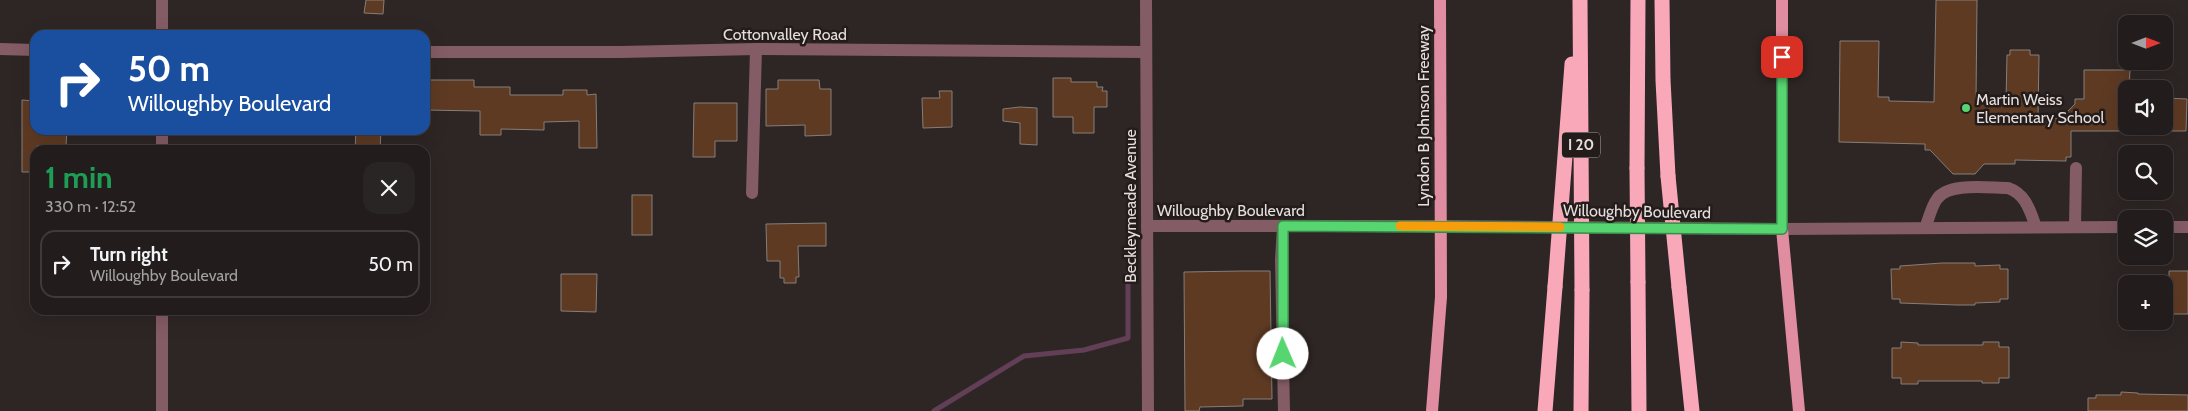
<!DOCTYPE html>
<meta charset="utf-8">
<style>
:root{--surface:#221c1c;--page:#2a2525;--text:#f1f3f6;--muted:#a2a1a3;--line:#3f3a3b}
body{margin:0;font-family:Cabin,sans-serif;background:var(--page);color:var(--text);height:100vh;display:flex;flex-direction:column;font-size:19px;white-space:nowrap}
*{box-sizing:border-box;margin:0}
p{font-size:16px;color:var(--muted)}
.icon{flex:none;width:28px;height:28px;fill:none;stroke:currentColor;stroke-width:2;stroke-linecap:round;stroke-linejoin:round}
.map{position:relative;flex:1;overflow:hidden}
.panel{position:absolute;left:30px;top:145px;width:400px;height:170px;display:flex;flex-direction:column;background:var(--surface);border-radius:15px;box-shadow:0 5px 20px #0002,0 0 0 1px var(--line)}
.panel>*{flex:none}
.banner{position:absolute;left:30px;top:30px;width:400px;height:105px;border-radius:15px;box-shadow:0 5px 20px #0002,0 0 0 1px var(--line);background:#1a4fa0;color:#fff;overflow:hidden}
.needle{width:32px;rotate:90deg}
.controls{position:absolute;left:2118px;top:15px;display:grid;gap:10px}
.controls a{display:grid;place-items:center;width:55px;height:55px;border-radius:10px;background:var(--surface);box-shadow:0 5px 20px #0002,0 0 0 1px var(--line);font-size:25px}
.pin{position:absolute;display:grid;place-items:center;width:42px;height:42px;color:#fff;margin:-21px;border-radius:10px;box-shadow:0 2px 8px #0006}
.me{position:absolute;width:55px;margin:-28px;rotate:359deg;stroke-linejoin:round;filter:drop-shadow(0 0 4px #0008)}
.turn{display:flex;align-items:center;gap:18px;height:105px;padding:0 15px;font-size:22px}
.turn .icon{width:65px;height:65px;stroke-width:2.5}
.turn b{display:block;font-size:35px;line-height:42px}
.round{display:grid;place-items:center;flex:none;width:52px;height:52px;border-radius:15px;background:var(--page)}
.summary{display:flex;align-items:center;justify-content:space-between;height:85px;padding:0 15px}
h1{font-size:30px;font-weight:800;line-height:38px;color:#1e9e55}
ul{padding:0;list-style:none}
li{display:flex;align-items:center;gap:15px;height:68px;margin:0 10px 8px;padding:0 5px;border:2px solid var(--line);border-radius:15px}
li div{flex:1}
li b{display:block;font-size:19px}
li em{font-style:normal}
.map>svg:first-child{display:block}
</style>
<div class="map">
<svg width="2188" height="411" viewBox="0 0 2188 411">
<rect width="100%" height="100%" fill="#2e2625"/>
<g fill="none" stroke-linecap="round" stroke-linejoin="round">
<!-- stream -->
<path stroke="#633f57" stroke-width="5" d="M 934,411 L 1024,356 L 1084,350 L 1128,338 L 1128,273"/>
</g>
<!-- building -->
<g fill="#5e3a23" stroke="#867e79">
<path d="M 366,0 L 384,0 L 383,14 L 364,13 Z"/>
<path d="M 1936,0 L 1977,0 L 1976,100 L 2006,101 L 2007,55 L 2010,55 L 2010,50 L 2030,50 L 2030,55 L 2039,55 L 2038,117 L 2060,119 L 2075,104 L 2075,99 L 2084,99 L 2084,70 L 2130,70 L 2129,89 L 2126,89 L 2126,131 L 2071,131 L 2071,157 L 2066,157 L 2066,161 L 2015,160 L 2015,164 L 1984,164 L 1975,174 L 1953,174 L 1930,150 L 1925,150 L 1925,144 L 1839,142 L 1840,41 L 1879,41 L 1878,97 L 1889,97 L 1889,101 L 1934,102 Z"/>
<path d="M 1053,78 L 1071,78 L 1071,82 L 1097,82 L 1097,87 L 1103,87 L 1102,91 L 1107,91 L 1107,107 L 1094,107 L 1094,133 L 1073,133 L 1073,117 L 1053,117 Z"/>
<path d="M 425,80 L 474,80 L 474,87 L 510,87 L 510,95 L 563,95 L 563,90 L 587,90 L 587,95 L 596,94 L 597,148 L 579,148 L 579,121 L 544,122 L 544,130 L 501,129 L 501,135 L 480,135 L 480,111 L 425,110 Z"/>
<path d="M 778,80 L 819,80 L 820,89 L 831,89 L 831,135 L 805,136 L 805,125 L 766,126 L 766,89 L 778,89 Z"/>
<path d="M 939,91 L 952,91 L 952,127 L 923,128 L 922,98 L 940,98 Z"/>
<path d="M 2167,98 L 2187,99 L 2186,131 L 2166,131 Z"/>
<path d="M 22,100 L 35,101 L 35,130 L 67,130 L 66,146 L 37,146 L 35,172 L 22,172 Z"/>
<path d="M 694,103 L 737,103 L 737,141 L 715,141 L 715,157 L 693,157 Z"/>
<path d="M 1020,107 L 1037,108 L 1037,145 L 1020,144 L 1020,123 L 1003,121 L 1003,109 Z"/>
<path d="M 356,130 L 381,130 L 380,150 L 355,150 Z"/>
<rect x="632" y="195" width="20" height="40"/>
<path d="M 826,223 L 826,246 L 798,246 L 799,277 L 796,277 L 796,283 L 784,283 L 784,278 L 780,278 L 780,261 L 767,261 L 766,224 Z"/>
<path d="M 1942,263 L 1975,263 L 1975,266 L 2000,265 L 2000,269 L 2008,269 L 2008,299 L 2000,299 L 2000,302 L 1975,303 L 1975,305 L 1957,305 L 1900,303 L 1900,299 L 1892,299 L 1891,269 L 1900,269 L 1900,266 Z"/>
<path d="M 1242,271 L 1270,271 L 1272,399 L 1243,399 L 1243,406 L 1200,407 L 1199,411 L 1185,411 L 1184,272 Z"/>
<path d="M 2169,271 L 2188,271 L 2188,314 L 2164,314 L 2164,278 L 2169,278 Z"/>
<path d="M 561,274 L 597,274 L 596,312 L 561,311 Z"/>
<path d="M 1901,342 L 1918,343 L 1918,345 L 1983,345 L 1983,342 L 1999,342 L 1999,347 L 2009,347 L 2009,378 L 1999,378 L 1999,383 L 1982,383 L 1982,381 L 1918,381 L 1918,384 L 1901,384 L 1901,378 L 1892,378 L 1892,348 L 1901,348 Z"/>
<path d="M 2121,392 L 2138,393 L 2138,394 L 2188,395 L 2188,411 L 2088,411 L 2088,398 L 2096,398 L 2096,395 L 2121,395 Z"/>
</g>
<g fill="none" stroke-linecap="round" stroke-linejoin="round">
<!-- minor -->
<g stroke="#845c65" stroke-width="12">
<path d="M 162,0 L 162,35"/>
<path d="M 1146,0 L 1148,411"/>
<path d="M 0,49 L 35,50"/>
<path d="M 425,52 L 621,52 L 756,49 L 1146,52"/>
<path d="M 162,130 L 162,150"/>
<path d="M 752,193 L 756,49"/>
<path d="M 1147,226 L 1441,226 L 1782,229 L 2126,227"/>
<path d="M 1283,226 L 1281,260 L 1284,411"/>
<path d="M 2075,227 L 2076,168"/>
<path d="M 2164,227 L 2188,227"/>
<path d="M 1925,228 C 1929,219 1931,207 1937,199 C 1948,182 1989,188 2008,188 C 2026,194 2030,211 2036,227"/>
<path d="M 162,310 L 162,411"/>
</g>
<!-- major -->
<g stroke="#e08da1" stroke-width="12">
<path d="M 1782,0 L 1782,229 L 1799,411"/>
<path d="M 1432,411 L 1441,297 L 1440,0"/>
</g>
<!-- highway -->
<g stroke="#f9a8ba" stroke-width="15">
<path d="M 1662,0 L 1663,80 L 1668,176"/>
<path d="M 1637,168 L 1638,0"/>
<path d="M 1638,282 L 1639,411"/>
<path d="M 1679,287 L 1692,411"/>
<path d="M 1545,411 L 1555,287"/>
<path d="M 1581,411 L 1582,290"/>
</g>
<!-- highway-bridge -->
<g stroke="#f9a8ba" stroke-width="15">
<path d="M 1580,0 L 1582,290"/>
<path d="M 1637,168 L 1638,282"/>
<path d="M 1668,176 L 1679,287"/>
<path d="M 1555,287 L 1572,64"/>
</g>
</g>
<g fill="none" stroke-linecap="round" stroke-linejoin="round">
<!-- route casing -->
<g stroke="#398a49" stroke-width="12">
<path id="route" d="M 1283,354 L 1283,226 L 1782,229 L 1782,57"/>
</g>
<!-- route -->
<use href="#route" stroke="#57d570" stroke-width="9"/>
<!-- slow -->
<path stroke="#f59e0b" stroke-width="9" d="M 1400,226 L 1560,227"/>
</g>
<!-- markers -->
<circle fill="#57d570" stroke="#241c1b" stroke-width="2" cx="1966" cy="108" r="5"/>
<g text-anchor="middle" stroke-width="5" stroke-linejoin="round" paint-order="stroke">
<!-- shield labels -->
<rect fill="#241c1b" stroke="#aaa4a3" stroke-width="1" x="1562" y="132.5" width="38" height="25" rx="4"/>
<g font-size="15" font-weight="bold" fill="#e4dedd">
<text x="1581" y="150">I 20</text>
</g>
<!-- street labels -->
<g font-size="16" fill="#e4dedd" stroke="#241c1b">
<text x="785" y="40">Cottonvalley Road</text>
<text transform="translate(1423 116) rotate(-90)" y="6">Lyndon B Johnson Freeway</text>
<text transform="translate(1130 206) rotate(-90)" y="6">Beckleymeade Avenue</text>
<text x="1231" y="216">Willoughby Boulevard</text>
<text transform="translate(1637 211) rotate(1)" y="6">Willoughby Boulevard</text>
</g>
<!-- poi labels -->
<g font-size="16" fill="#e4dedd" stroke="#241c1b" text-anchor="start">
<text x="1976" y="105">Martin Weiss<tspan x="1976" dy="18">Elementary School</tspan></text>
</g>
</g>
</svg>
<div class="controls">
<a><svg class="needle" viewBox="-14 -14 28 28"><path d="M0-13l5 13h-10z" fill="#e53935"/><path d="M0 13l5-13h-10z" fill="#a2a1a3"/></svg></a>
<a><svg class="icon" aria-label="sound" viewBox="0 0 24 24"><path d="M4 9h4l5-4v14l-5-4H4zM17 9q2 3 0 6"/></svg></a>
<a><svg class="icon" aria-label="search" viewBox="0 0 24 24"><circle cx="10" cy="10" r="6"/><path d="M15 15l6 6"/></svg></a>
<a><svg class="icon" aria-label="layers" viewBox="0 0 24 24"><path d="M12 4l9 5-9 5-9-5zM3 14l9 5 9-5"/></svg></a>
<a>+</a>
</div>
<div class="pin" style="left:1782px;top:57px;background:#d93025"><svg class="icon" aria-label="arrive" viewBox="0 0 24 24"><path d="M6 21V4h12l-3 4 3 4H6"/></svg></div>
<svg class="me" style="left:1283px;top:354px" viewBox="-20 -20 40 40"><circle r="19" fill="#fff"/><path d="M0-13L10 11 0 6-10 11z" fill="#57d570"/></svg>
<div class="banner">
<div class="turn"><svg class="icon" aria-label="right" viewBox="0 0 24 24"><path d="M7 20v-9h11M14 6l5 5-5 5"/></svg><div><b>50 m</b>Willoughby Boulevard</div></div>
</div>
<section class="panel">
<div class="summary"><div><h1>1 min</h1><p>330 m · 12:52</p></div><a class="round"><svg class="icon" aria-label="close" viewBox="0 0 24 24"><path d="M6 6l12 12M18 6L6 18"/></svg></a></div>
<ul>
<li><svg class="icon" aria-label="right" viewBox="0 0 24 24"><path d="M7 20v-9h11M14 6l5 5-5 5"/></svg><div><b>Turn right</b><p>Willoughby Boulevard</p></div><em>50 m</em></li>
</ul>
</section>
</div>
